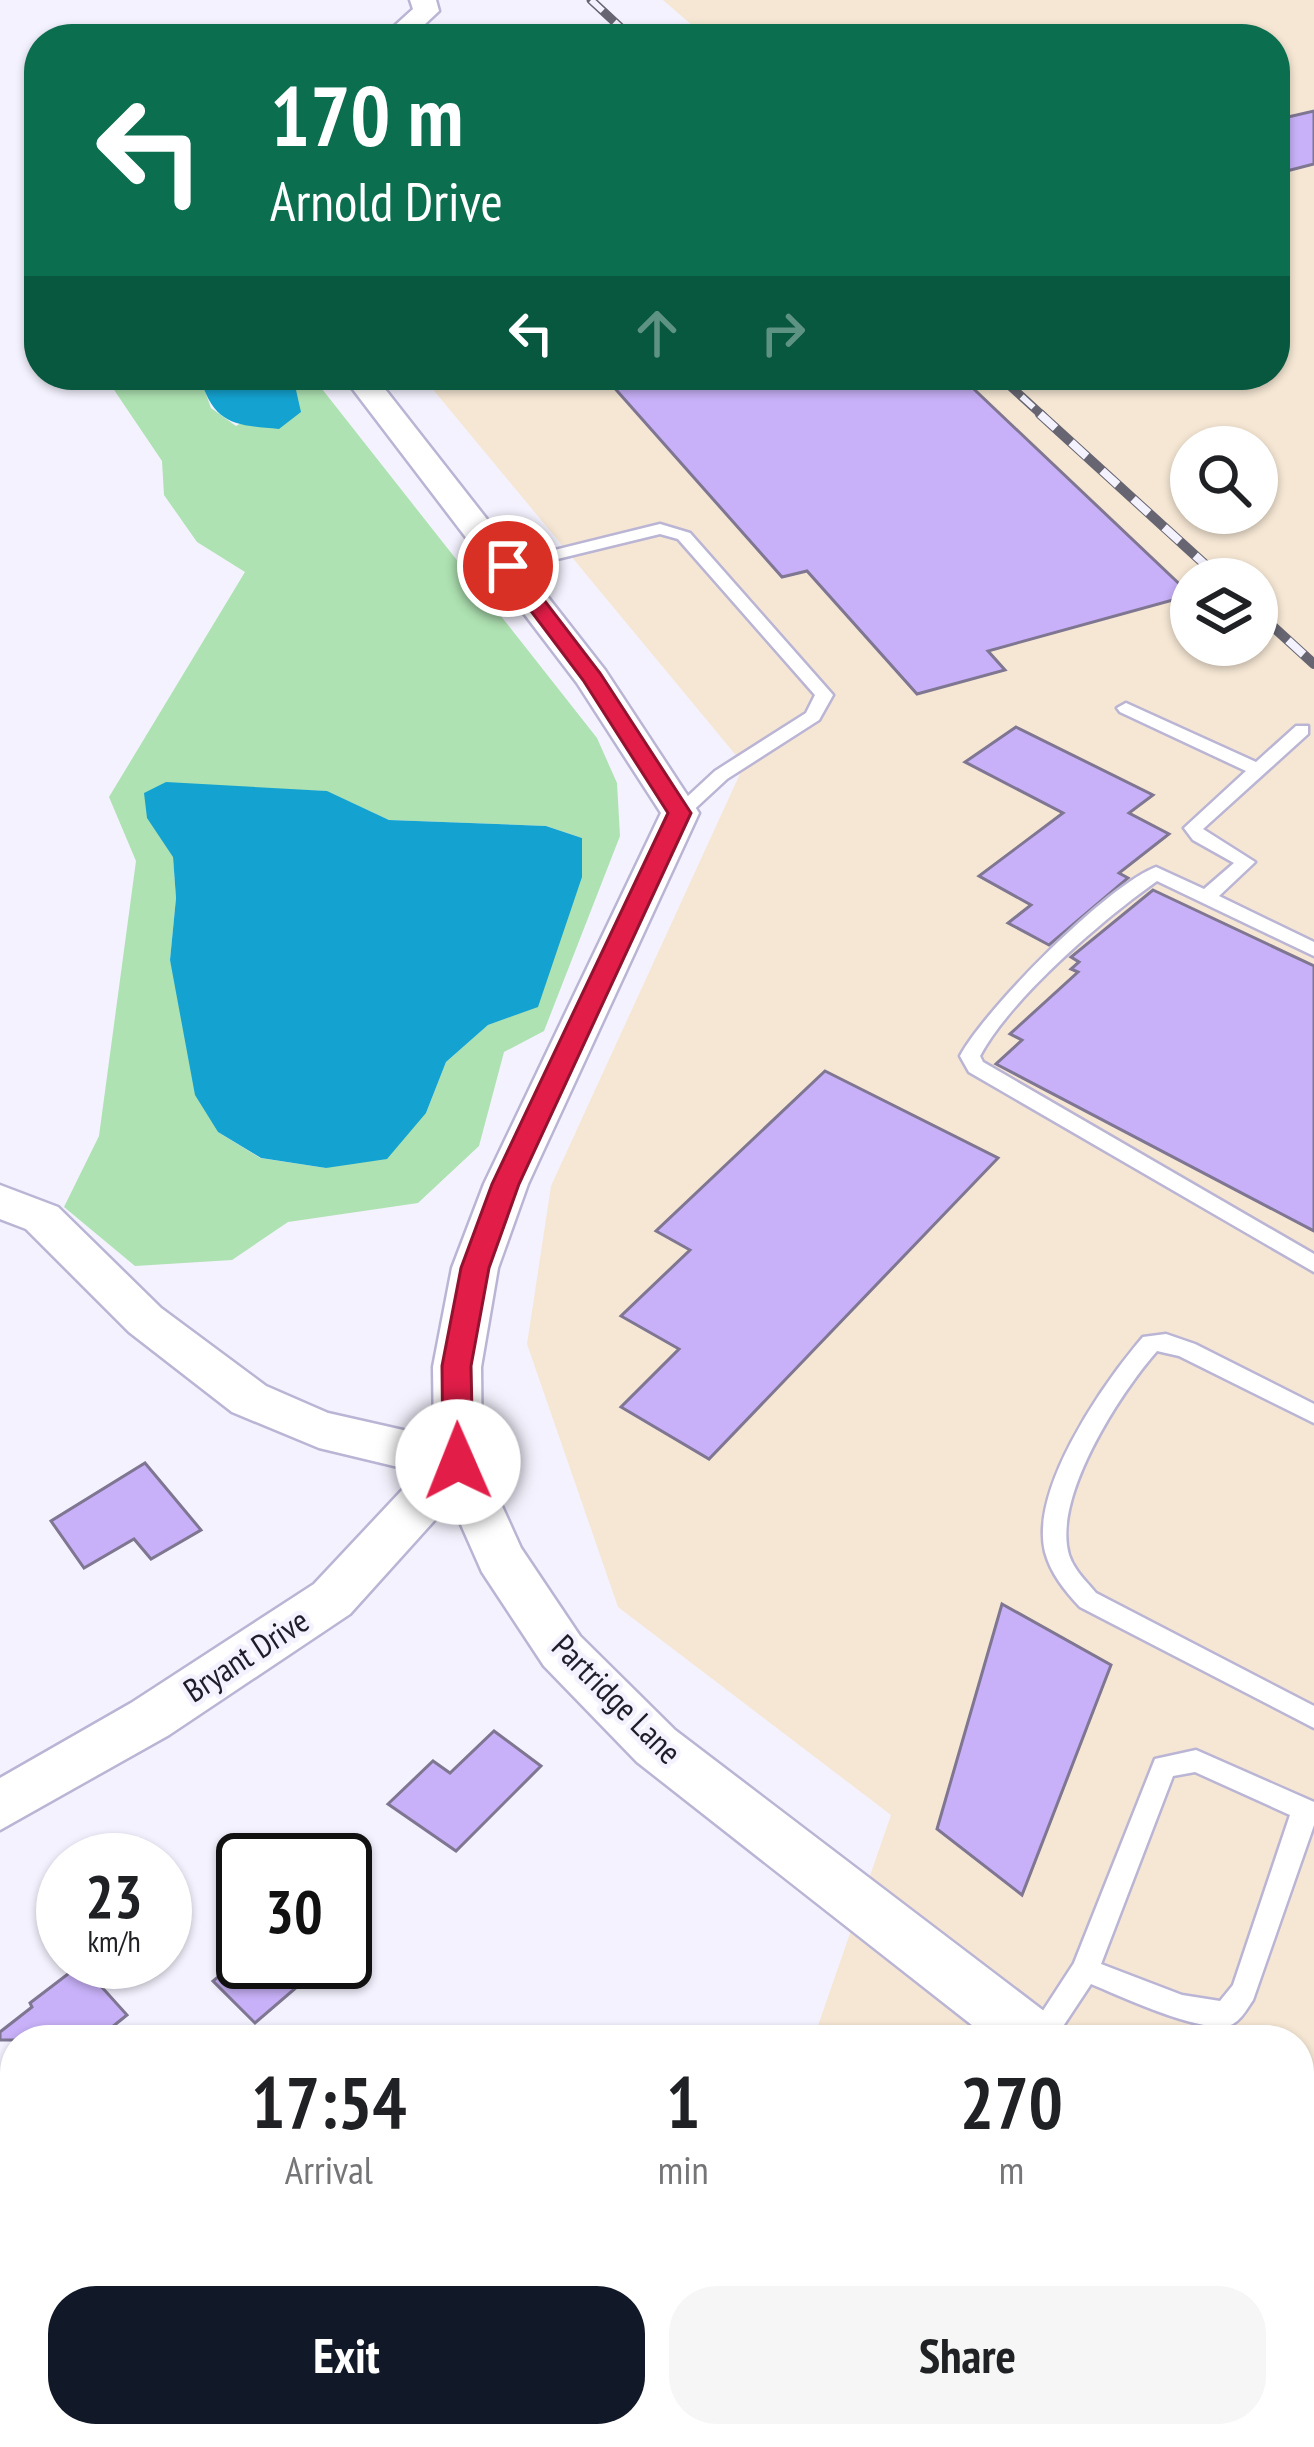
<!DOCTYPE html>
<style>
:root{--surface:#fff;--page:#f6f6f6;--text:#202124;--muted:#757577;--accent:#111827}
body{margin:0;font-family:"PT Sans Narrow",sans-serif;background:var(--page);color:var(--text);height:100vh;display:flex;flex-direction:column;font-size:45px;white-space:nowrap}
*{box-sizing:border-box;margin:0}
p{font-size:39px;color:var(--muted)}
.icon{flex:none;width:66px;height:66px;fill:none;stroke:currentColor;stroke-width:2;stroke-linecap:round;stroke-linejoin:round}
.map{position:relative;flex:1;overflow:hidden}
.side{position:absolute;left:0px;top:2025px;width:1314px;height:423px;display:flex;flex-direction:column;background:var(--surface);border-radius:48px 48px 0 0;box-shadow:0 3px 9px #0004}
.side>*{flex:none}
.guide{position:absolute;left:24px;top:24px;width:1266px;height:366px;border-radius:48px;box-shadow:0 3px 9px #0004;background:#0b6e4f;color:#fff;overflow:hidden}
.tools{position:absolute;left:1170px;top:426px;display:grid;gap:24px}
.tools a{display:grid;place-items:center;width:108px;height:108px;border-radius:50%;background:var(--surface);box-shadow:0 3px 9px #0004;font-size:60px}
.speed{position:absolute;left:36px;top:1833px;display:flex;gap:24px;font-size:60px;font-weight:700;text-align:center}
.speed>*{display:grid;place-content:center;width:156px;height:156px;border-radius:50%;background:var(--surface);box-shadow:0 3px 9px #0004;line-height:1}
.speed small{font-size:30px;font-weight:400}
.speed .limit{border:6px solid #111;border-radius:18px;background:#fff;color:#111}
.pin{position:absolute;display:grid;place-items:center;width:102px;height:102px;color:#fff;margin:-51px;border:6px solid #fff;border-radius:50%;box-shadow:0 3px 12px #0007}
.me{position:absolute;width:132px;margin:-66px;rotate:359deg;stroke-linejoin:round;filter:drop-shadow(0 0 9px #0008)}
.turn{display:flex;align-items:center;gap:42px;height:252px;padding:0 48px;font-size:54px}
.turn .icon{width:156px;height:156px;stroke-width:2.5}
.turn b{display:block;font-size:84px;line-height:102px}
.lanes{display:flex;align-items:center;height:114px;padding:0 48px;background:#0003;justify-content:center;gap:60px;direction:ltr}
.lanes .off{opacity:.35}
.eta{display:flex;justify-content:space-evenly;align-items:center;height:204px;text-align:center}
.eta b{font-size:72px;font-weight:700;line-height:84px}
.primary-button{display:flex;gap:24px;margin-top:auto;padding:24px 48px}
.primary-button a{flex:1;height:138px;border-radius:48px;background:var(--accent);color:#fff;font-size:48px;font-weight:700;line-height:138px;text-align:center}
.primary-button a+a{background:var(--page);color:var(--text)}
.map>svg:first-child{display:block}
</style>
<div class="map">
<svg width="1314" height="2447" viewBox="0 0 1314 2447">
<rect width="100%" height="100%" fill="#f3f2fe"/>
<!-- industrial -->
<path fill="#f6e7d4" fill-rule="evenodd" d="M 663,0 L 1314,0 L 1314,2447 L 671,2447 L 676,2433 L 1299,2433 L 1299,2040 L 813,2040 L 891,1815 L 618,1607 L 527,1344 L 551,1186 L 744,765 L 421,375 L 1275,375 L 1275,39 L 708,39 ZM 1191,447 L 1257,447 L 1257,513 L 1191,513 ZM 1191,579 L 1257,579 L 1257,645 L 1191,645 Z"/>
<!-- green -->
<path fill="#aee2b2" fill-rule="evenodd" d="M 104,375 L 199,375 L 211,408 L 236,426 L 296,390 L 283,375 L 311,375 L 597,738 L 617,783 L 620,836 L 544,1031 L 504,1052 L 479,1146 L 418,1203 L 288,1222 L 232,1260 L 135,1266 L 64,1207 L 99,1136 L 136,861 L 109,797 L 245,572 L 197,542 L 164,495 L 162,461 ZM 269,789 L 326,791 L 389,820 L 546,826 L 582,838 L 538,1006 L 488,1025 L 446,1062 L 426,1113 L 326,1168 L 260,1158 L 218,1132 L 170,960 L 176,898 L 173,857 Z"/>
<!-- water -->
<g fill="#14a3d1">
<path d="M 199,375 L 283,375 L 296,390 L 301,412 L 279,429 C 232,425 214,424 199,375 Z"/>
<path d="M 166,782 L 327,791 L 389,820 L 546,826 L 582,838 L 582,877 L 538,1007 L 488,1025 L 446,1062 L 426,1113 L 387,1159 L 326,1168 L 261,1158 L 218,1132 L 195,1095 L 170,960 L 176,898 L 173,857 L 147,818 L 144,793 Z"/>
</g>
<!-- building -->
<g fill="#c8b1f8" stroke="#7f7692" stroke-width="3">
<path d="M 1314,111 L 1314,164 L 1275,174 L 1275,120 Z"/>
<path d="M 603,375 L 959,375 L 1191,595 L 988,651 L 1005,670 L 917,694 L 807,571 L 782,577 Z"/>
<path d="M 1016,727 L 1153,795 L 1129,813 L 1169,834 L 1119,873 L 1128,878 L 1049,945 L 1008,923 L 1031,905 L 979,876 L 1063,813 L 965,762 Z"/>
<path d="M 1153,890 L 1314,966 L 1314,1231 L 996,1064 L 1022,1040 L 1010,1034 L 1078,972 L 1071,969 L 1079,962 L 1071,957 Z"/>
<path d="M 825,1071 L 998,1158 L 709,1459 L 621,1407 L 679,1349 L 621,1316 L 690,1250 L 656,1231 Z"/>
<path d="M 145,1463 L 201,1530 L 151,1559 L 134,1539 L 84,1568 L 51,1521 Z"/>
<path d="M 1002,1604 L 1111,1665 L 1022,1895 L 937,1829 Z"/>
<path d="M 494,1731 L 541,1766 L 456,1851 L 388,1804 L 433,1761 L 450,1773 Z"/>
<path d="M 236,1962 L 326,1962 L 255,2023 L 213,1981 Z"/>
<path d="M 81,1964 L 127,2015 L 96,2040 L 0,2040 L 0,2032 L 32,2007 L 30,2003 Z"/>
</g>
<g fill="none" stroke-linecap="round" stroke-linejoin="round">
<!-- service casing -->
<g stroke="#bab5d4" stroke-width="5">
<g id="service">
<path d="M 660,524 L 690,533 L 833,695 L 819,720 L 727,779 L 686,817 L 674,817 L 674,809 L 715,771 L 806,713 L 815,695 L 678,539 L 660,534 L 508,571 L 500,566 L 502,563 Z"/>
<path d="M 1126,703 L 1256,762 L 1296,726 L 1308,726 L 1308,734 L 1203,829 L 1255,862 L 1219,896 L 1314,942 L 1314,956 L 1157,881 C 1103,919 1011,998 980,1056 L 983,1062 L 1314,1254 L 1314,1272 L 969,1072 L 960,1056 C 985,1009 1108,885 1156,867 L 1204,889 L 1234,863 L 1193,840 L 1184,828 L 1246,771 L 1120,712 L 1117,708 Z"/>
<path d="M 1166,1334 L 1195,1344 L 1314,1404 L 1314,1423 L 1179,1356 L 1157,1351 C 1120,1393 1052,1498 1069,1555 C 1074,1570 1086,1581 1096,1593 L 1314,1706 L 1314,1728 L 1080,1607 C 1065,1591 1051,1574 1045,1552 C 1030,1491 1099,1390 1137,1344 L 1143,1337 Z"/>
<path d="M 1196,1750 L 1314,1802 L 1314,1825 L 1253,2000 C 1247,2009 1239,2024 1227,2026 C 1194,2031 1123,1997 1091,1984 L 1054,2040 L 1024,2040 L 1074,1963 L 1155,1759 ZM 1195,1772 L 1290,1815 L 1233,1985 L 1220,2001 L 1182,1995 L 1101,1964 L 1173,1776 Z"/>
</g>
</g>
<!-- minor casing -->
<g stroke="#bab5d4" stroke-width="5">
<g id="minor">
<path d="M 410,0 L 436,0 L 439,11 L 409,39 L 380,39 L 413,9 Z"/>
<path d="M 342,375 L 374,375 L 605,670 L 699,813 L 528,1184 L 498,1268 L 481,1367 L 482,1462 L 521,1548 L 580,1636 L 675,1730 L 1057,2021 L 1065,2040 L 991,2040 L 637,1762 L 544,1666 L 482,1572 L 451,1502 L 350,1614 L 169,1735 L 0,1830 L 0,1778 L 131,1703 L 314,1584 L 419,1472 L 319,1448 L 232,1412 L 129,1332 L 26,1229 L 0,1219 L 0,1185 L 58,1207 L 161,1308 L 266,1386 L 328,1413 L 434,1437 L 433,1367 L 452,1268 L 484,1184 L 661,813 L 577,683 Z"/>
<path d="M 1299,2208 L 1314,2214 L 1314,2277 L 1299,2271 Z"/>
</g>
</g>
<!-- service -->
<use href="#service" fill="#fff" fill-rule="evenodd"/>
<!-- minor -->
<use href="#minor" fill="#fff" fill-rule="evenodd"/>
<!-- rail-far1 casing -->
<g stroke="#676571" stroke-width="9">
<g id="rail-far1">
<path d="M 591,0 L 633,39"/>
<path d="M 998,375 L 1044,417"/>
</g>
</g>
<!-- rail casing -->
<g stroke="#676571" stroke-width="10">
<g id="rail">
<path d="M 1040,414 L 1221,579"/>
<path d="M 1257,612 L 1314,664"/>
</g>
</g>
<!-- rail-far1 -->
<use href="#rail-far1" stroke="#f3f2fe" stroke-width="6" stroke-dasharray="16" stroke-linecap="butt"/>
<!-- rail -->
<use href="#rail" stroke="#f3f2fe" stroke-width="8" stroke-dasharray="21" stroke-linecap="butt"/>
</g>
<!-- route -->
<path fill="#e11d48" stroke="#92132f" stroke-width="3" d="M 508,560 L 515,562 L 600,673 L 691,813 L 519,1184 L 489,1268 L 471,1366 L 473,1462 L 469,1470 L 448,1470 L 443,1462 L 442,1366 L 461,1268 L 492,1184 L 668,813 L 583,680 L 497,566 Z"/>
<g text-anchor="middle" stroke-width="9" stroke-linejoin="round" paint-order="stroke">
<!-- street labels -->
<g font-size="33" fill="#1f1d29" stroke="#f3f2fe">
<text transform="translate(246 1655) rotate(-33)" y="12">Bryant Drive</text>
<text transform="translate(617 1699) rotate(45)" y="12">Partridge Lane</text>
</g>
</g>
</svg>
<div class="tools">
<a><svg class="icon" aria-label="search" viewBox="0 0 24 24"><circle cx="10" cy="10" r="6"/><path d="M15 15l6 6"/></svg></a>
<a><svg class="icon" aria-label="layers" viewBox="0 0 24 24"><path d="M12 4l9 5-9 5-9-5zM3 14l9 5 9-5"/></svg></a>
</div>
<div class="speed"><div>23<small>km/h</small></div><div class="limit">30</div></div>
<div class="pin" style="left:508px;top:566px;background:#d93025"><svg class="icon" aria-label="arrive" viewBox="0 0 24 24"><path d="M6 21V4h12l-3 4 3 4H6"/></svg></div>
<svg class="me" style="left:458px;top:1462px" viewBox="-20 -20 40 40"><circle r="19" fill="#fff"/><path d="M0-13L10 11 0 6-10 11z" fill="#e11d48"/></svg>
<div class="guide">
<div class="turn"><svg class="icon" aria-label="left" viewBox="0 0 24 24"><path d="M17 20v-9H6M10 6l-5 5 5 5"/></svg><div><b>170 m</b>Arnold Drive</div></div>
<div class="lanes"><svg class="icon" aria-label="left" viewBox="0 0 24 24"><path d="M17 20v-9H6M10 6l-5 5 5 5"/></svg><svg class="icon off" aria-label="ahead" viewBox="0 0 24 24"><path d="M12 20V5M6 11l6-6 6 6"/></svg><svg class="icon off" aria-label="right" viewBox="0 0 24 24"><path d="M7 20v-9h11M14 6l5 5-5 5"/></svg></div>
</div>
<section class="side">
<div class="eta">
<div><b>17:54</b><p>Arrival</p></div>
<div><b>1</b><p>min</p></div>
<div><b>270</b><p>m</p></div>
</div>
<div class="primary-button"><a>Exit</a><a>Share</a></div>
</section>
</div>
